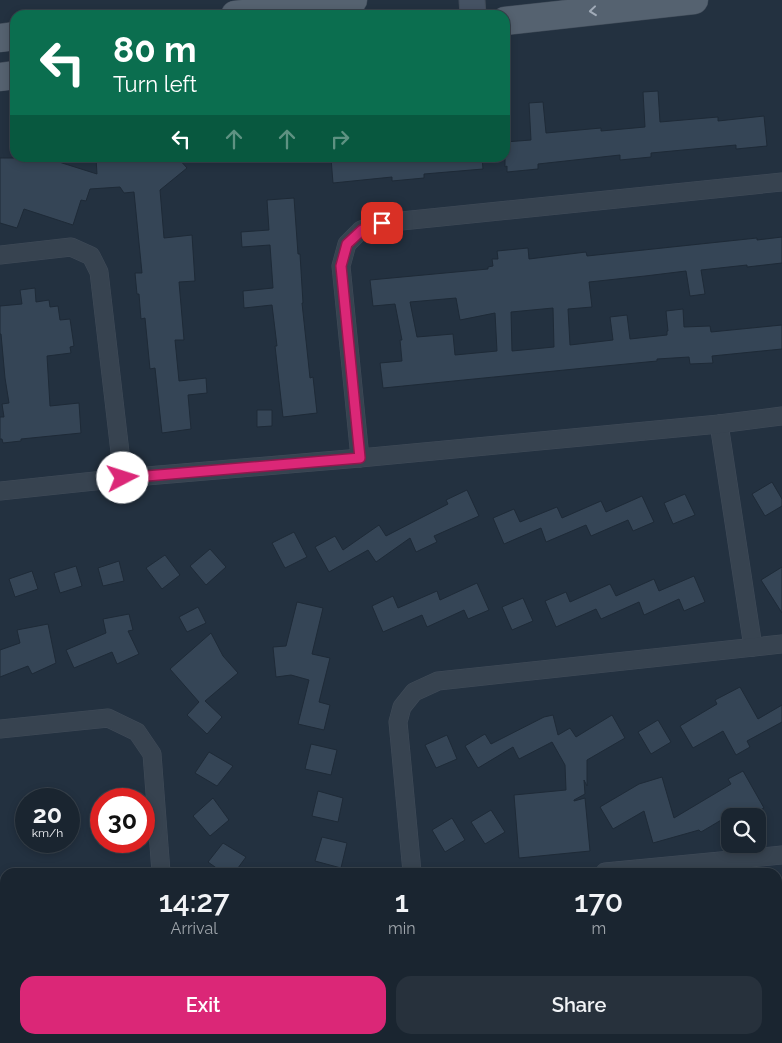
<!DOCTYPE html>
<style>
:root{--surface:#1a2530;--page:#27313c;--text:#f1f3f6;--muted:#9fa5ab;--line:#38424c;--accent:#db2777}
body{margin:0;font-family:Raleway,sans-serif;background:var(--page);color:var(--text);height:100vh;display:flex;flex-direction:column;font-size:19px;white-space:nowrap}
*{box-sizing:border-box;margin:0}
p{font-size:16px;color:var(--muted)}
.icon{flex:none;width:28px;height:28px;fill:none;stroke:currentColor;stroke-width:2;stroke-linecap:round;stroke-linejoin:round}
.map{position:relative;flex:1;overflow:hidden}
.details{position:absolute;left:0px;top:868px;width:782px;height:176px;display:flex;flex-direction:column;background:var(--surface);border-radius:15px 15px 0 0;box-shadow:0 2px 8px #0003,0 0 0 1px var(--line)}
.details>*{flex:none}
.hud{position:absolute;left:10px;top:10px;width:500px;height:152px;border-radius:15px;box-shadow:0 2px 8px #0003,0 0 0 1px var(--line);background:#0b6e4f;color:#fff;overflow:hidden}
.tools{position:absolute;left:721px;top:808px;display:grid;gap:10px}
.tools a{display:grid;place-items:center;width:45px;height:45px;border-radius:10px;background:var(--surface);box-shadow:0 2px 8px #0003,0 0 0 1px var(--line);font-size:25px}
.speed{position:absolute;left:15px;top:788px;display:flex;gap:10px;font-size:25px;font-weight:700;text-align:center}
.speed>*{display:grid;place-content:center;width:65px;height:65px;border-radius:50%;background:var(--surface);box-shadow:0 2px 8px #0003,0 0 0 1px var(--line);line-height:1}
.speed small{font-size:12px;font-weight:400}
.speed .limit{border:8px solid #d22;background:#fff;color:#111}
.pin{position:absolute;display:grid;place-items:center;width:42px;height:42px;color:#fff;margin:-21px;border-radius:10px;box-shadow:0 2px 8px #0006}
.me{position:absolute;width:55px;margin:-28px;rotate:85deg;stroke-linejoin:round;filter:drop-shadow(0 0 4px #0008)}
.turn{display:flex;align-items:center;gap:18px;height:105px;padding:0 20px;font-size:22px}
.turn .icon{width:65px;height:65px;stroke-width:2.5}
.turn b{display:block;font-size:35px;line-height:42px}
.lanes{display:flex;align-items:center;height:48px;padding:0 20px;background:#0003;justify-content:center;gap:25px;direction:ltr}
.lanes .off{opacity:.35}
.eta{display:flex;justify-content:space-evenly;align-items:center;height:85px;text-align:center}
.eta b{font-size:30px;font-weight:600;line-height:35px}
.button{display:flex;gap:10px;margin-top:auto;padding:10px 20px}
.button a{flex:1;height:58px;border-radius:15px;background:var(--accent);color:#fff;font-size:20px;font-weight:600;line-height:58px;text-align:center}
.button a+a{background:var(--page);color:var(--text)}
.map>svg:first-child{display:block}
</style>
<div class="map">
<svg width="782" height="1043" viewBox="0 0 782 1043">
<rect width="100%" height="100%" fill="#233140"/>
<!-- building -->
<g fill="#354556" stroke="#1e2a37" fill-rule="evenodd">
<path d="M 658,91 L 660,122 L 718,117 L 718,121 L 764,116 L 767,146 L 736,149 L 736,145 L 651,153 L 651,157 L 620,160 L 620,155 L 538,164 L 538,169 L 507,172 L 507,166 L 505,167 L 505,142 L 531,140 L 529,103 L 543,102 L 546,133 L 601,128 L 601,131 L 645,127 L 643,92 Z"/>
<path d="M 0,158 L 58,158 L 59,162 L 97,174 L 96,158 L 178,158 L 187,168 L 160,190 L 164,238 L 192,235 L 195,281 L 179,282 L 184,340 L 175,340 L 179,381 L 206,378 L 207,393 L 188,395 L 191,429 L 162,433 L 155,368 L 150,369 L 145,318 L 141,319 L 139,294 L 137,294 L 135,273 L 142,273 L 134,192 L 124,193 L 120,187 L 90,189 L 86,201 L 81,200 L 73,225 L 24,209 L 17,228 L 0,223 Z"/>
<path d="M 331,158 L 482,158 L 483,169 L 424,174 L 424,178 L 392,181 L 392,177 L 333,183 Z"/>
<path d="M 294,198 L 298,254 L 300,254 L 303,303 L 302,303 L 310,378 L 313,377 L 317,413 L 283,417 L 275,346 L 277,346 L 272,305 L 244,308 L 243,291 L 273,288 L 270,245 L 242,247 L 241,232 L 269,230 L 267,200 Z"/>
<path d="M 782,237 L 782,263 L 747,267 L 747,265 L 701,270 L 705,294 L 690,296 L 686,271 L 645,276 L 589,282 L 592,307 L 568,309 L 570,345 L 613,340 L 610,317 L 627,315 L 630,339 L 667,335 L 667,331 L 668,331 L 666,311 L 683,309 L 684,327 L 710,326 L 711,332 L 782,325 L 782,349 L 712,356 L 713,363 L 690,364 L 689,357 L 657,359 L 657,361 L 595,367 L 383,388 L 380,363 L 402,361 L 400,340 L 402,340 L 395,304 L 373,306 L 370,280 L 488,269 L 488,267 L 493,266 L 492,259 L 498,259 L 497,251 L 528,248 L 529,259 L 586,252 L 587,256 L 757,238 L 757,240 ZM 456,298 L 460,320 L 495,313 L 497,351 L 455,355 L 453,334 L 417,337 L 410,302 ZM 553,308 L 554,347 L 512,351 L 511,312 Z"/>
<path d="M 35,288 L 36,302 L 49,300 L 50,307 L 58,306 L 60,320 L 70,319 L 74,346 L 70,347 L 71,353 L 47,356 L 50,406 L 79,403 L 81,433 L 21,439 L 21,441 L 3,443 L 2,439 L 0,439 L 0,417 L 4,417 L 2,404 L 9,403 L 5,378 L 1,334 L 0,334 L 0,306 L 22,304 L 20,290 Z"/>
<path d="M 257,410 L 272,410 L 272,426 L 257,427 Z"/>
<path d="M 772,482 L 782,499 L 782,506 L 765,516 L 752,494 Z"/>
<path d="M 467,490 L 479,516 L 434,536 L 437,542 L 416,552 L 410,538 L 376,562 L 368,550 L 329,572 L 315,547 L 335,536 L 343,550 L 379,525 L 386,536 L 448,504 L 446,500 Z"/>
<path d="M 685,494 L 695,515 L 673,524 L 664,503 Z"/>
<path d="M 642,496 L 654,522 L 633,531 L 628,520 L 591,536 L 586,525 L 546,542 L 541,528 L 504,544 L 493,518 L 514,509 L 520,522 L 557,507 L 562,518 L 601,501 L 606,512 Z"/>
<path d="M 294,532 L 307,557 L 285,568 L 272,543 Z"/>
<path d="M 210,549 L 226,567 L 206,585 L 190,566 Z"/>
<path d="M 165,555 L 180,575 L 162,589 L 146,568 Z"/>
<path d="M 119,561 L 124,581 L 103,586 L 98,568 Z"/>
<path d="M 76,566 L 82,586 L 60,593 L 54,573 Z"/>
<path d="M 782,567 L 782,613 L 761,580 Z"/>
<path d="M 32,571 L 38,589 L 15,597 L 9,579 Z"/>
<path d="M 694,576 L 705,602 L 684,611 L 679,599 L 644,615 L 639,602 L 601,619 L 596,609 L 556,627 L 545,601 L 566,592 L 570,602 L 610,584 L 616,596 L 654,579 L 659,591 Z"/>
<path d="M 477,583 L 489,610 L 468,619 L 464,610 L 427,627 L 422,615 L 383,632 L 372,606 L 393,596 L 398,608 L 437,591 L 440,600 Z"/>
<path d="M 523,598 L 533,621 L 512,630 L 502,607 Z"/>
<path d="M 297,602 L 323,608 L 312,654 L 330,658 L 319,702 L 330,705 L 324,730 L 298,724 L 309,680 L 291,675 L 276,677 L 273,647 L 286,646 Z"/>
<path d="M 198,607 L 206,623 L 187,632 L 179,617 Z"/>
<path d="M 129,614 L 133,630 L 128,631 L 139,654 L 117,664 L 112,652 L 74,668 L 66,650 L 106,633 L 103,619 Z"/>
<path d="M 48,624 L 56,663 L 32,674 L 28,666 L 0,677 L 0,650 L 20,643 L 17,630 Z"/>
<path d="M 211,633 L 223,656 L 238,673 L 205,701 L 222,717 L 207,734 L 187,715 L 199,702 L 170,669 Z"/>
<path d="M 740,687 L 758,719 L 782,705 L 782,722 L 747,741 L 750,747 L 736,755 L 723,731 L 693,748 L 680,726 L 717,704 L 715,700 Z"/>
<path d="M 553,715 L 558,735 L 570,728 L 576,737 L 612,715 L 625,738 L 587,760 L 587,786 L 584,780 L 585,794 L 574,800 L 574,801 L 585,798 L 590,851 L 519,858 L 514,795 L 566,790 L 565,765 L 552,742 L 519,759 L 513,747 L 478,768 L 465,746 L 485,734 L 491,744 L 544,717 Z"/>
<path d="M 658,720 L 671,742 L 651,754 L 638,732 Z"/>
<path d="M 447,735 L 457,759 L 436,768 L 425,745 Z"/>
<path d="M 311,744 L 337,750 L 331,775 L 305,769 Z"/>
<path d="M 209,752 L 233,766 L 217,786 L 195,773 Z"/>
<path d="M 743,771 L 764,808 L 748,816 L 728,816 L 701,832 L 699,830 L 653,843 L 644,811 L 613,829 L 600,807 L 639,784 L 662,777 L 674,818 L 731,784 L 728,779 Z"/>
<path d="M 318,791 L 343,798 L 338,822 L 312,816 Z"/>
<path d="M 213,798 L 229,820 L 210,836 L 193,816 Z"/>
<path d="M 491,810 L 505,832 L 485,844 L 471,822 Z"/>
<path d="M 452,818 L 465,840 L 445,852 L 432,830 Z"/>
<path d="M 322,837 L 347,843 L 341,868 L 315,861 Z"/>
<path d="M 223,843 L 246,857 L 235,872 L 222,872 L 208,862 Z"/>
</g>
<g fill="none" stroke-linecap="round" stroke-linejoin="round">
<!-- street casing -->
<g stroke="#414c59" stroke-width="19">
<g id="street">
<path d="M 0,255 L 71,247 L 91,256 L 99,272 L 123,478"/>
<path d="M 719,424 L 753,647"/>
<path d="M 360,458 L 341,266 L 347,244 L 361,230 L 382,223 L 782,182"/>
<path d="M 0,491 L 123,478 L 360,458 L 719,424 L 782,416"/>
<path d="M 0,729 L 108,718 L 137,732 L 152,754 L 161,872"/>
<path d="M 412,872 L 398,722 L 402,707 L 414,692 L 438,681 L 782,644"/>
<path d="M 605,872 L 782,855"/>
<path d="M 0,938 L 5,938"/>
<path d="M 778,1015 L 782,1014"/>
<path d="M 172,1039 L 172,1043"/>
<path d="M 426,1039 L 427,1043"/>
<path d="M 497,1043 L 539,1039"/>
</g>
</g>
<!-- secondary casing -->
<g stroke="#414c59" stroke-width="27">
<path id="secondary" d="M 472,0 L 473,15"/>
</g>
<!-- primary casing -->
<g stroke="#414c59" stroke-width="29">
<g id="primary">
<path d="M 235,15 L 353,0"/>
<path d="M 505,21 L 694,0"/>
<path d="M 0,38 L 15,36"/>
<path d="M 0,77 L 15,75"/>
</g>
</g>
<!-- street -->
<use href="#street" stroke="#374350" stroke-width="18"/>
<!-- secondary -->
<use href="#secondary" stroke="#455263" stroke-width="25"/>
<!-- primary -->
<use href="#primary" stroke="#556270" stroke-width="28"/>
</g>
<!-- one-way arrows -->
<defs><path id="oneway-chevron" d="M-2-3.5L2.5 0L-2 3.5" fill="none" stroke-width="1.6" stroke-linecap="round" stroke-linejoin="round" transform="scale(1.25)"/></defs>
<use stroke="#a1abb8" href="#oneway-chevron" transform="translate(593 11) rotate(174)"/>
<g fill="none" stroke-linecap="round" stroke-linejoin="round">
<!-- route casing -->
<g stroke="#8e194d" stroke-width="12">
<path id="route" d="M 123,478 L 360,458 L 341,266 L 347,244 L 362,230 L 382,223"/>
</g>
<!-- route -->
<use href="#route" stroke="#db2777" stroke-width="9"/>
</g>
</svg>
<div class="tools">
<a><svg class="icon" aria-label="search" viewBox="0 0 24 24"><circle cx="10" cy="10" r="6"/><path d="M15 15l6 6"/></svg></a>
</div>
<div class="speed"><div>20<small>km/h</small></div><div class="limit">30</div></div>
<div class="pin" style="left:382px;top:223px;background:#d93025"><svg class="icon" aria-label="arrive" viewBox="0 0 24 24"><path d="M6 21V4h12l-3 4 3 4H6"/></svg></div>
<svg class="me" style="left:123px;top:478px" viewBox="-20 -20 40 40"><circle r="19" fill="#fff"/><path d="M0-13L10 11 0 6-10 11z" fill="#db2777"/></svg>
<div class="hud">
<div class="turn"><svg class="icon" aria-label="left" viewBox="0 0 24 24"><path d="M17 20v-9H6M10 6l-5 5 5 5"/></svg><div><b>80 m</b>Turn left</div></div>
<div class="lanes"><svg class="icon" aria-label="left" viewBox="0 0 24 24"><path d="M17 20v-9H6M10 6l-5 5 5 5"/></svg><svg class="icon off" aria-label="ahead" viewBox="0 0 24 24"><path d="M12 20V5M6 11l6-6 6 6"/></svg><svg class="icon off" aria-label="ahead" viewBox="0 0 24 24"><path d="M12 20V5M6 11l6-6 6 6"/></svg><svg class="icon off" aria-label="right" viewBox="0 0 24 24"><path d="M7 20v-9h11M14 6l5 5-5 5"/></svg></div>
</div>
<section class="details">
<div class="eta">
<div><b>14:27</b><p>Arrival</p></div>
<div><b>1</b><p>min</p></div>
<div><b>170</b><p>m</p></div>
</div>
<div class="button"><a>Exit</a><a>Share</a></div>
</section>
</div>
